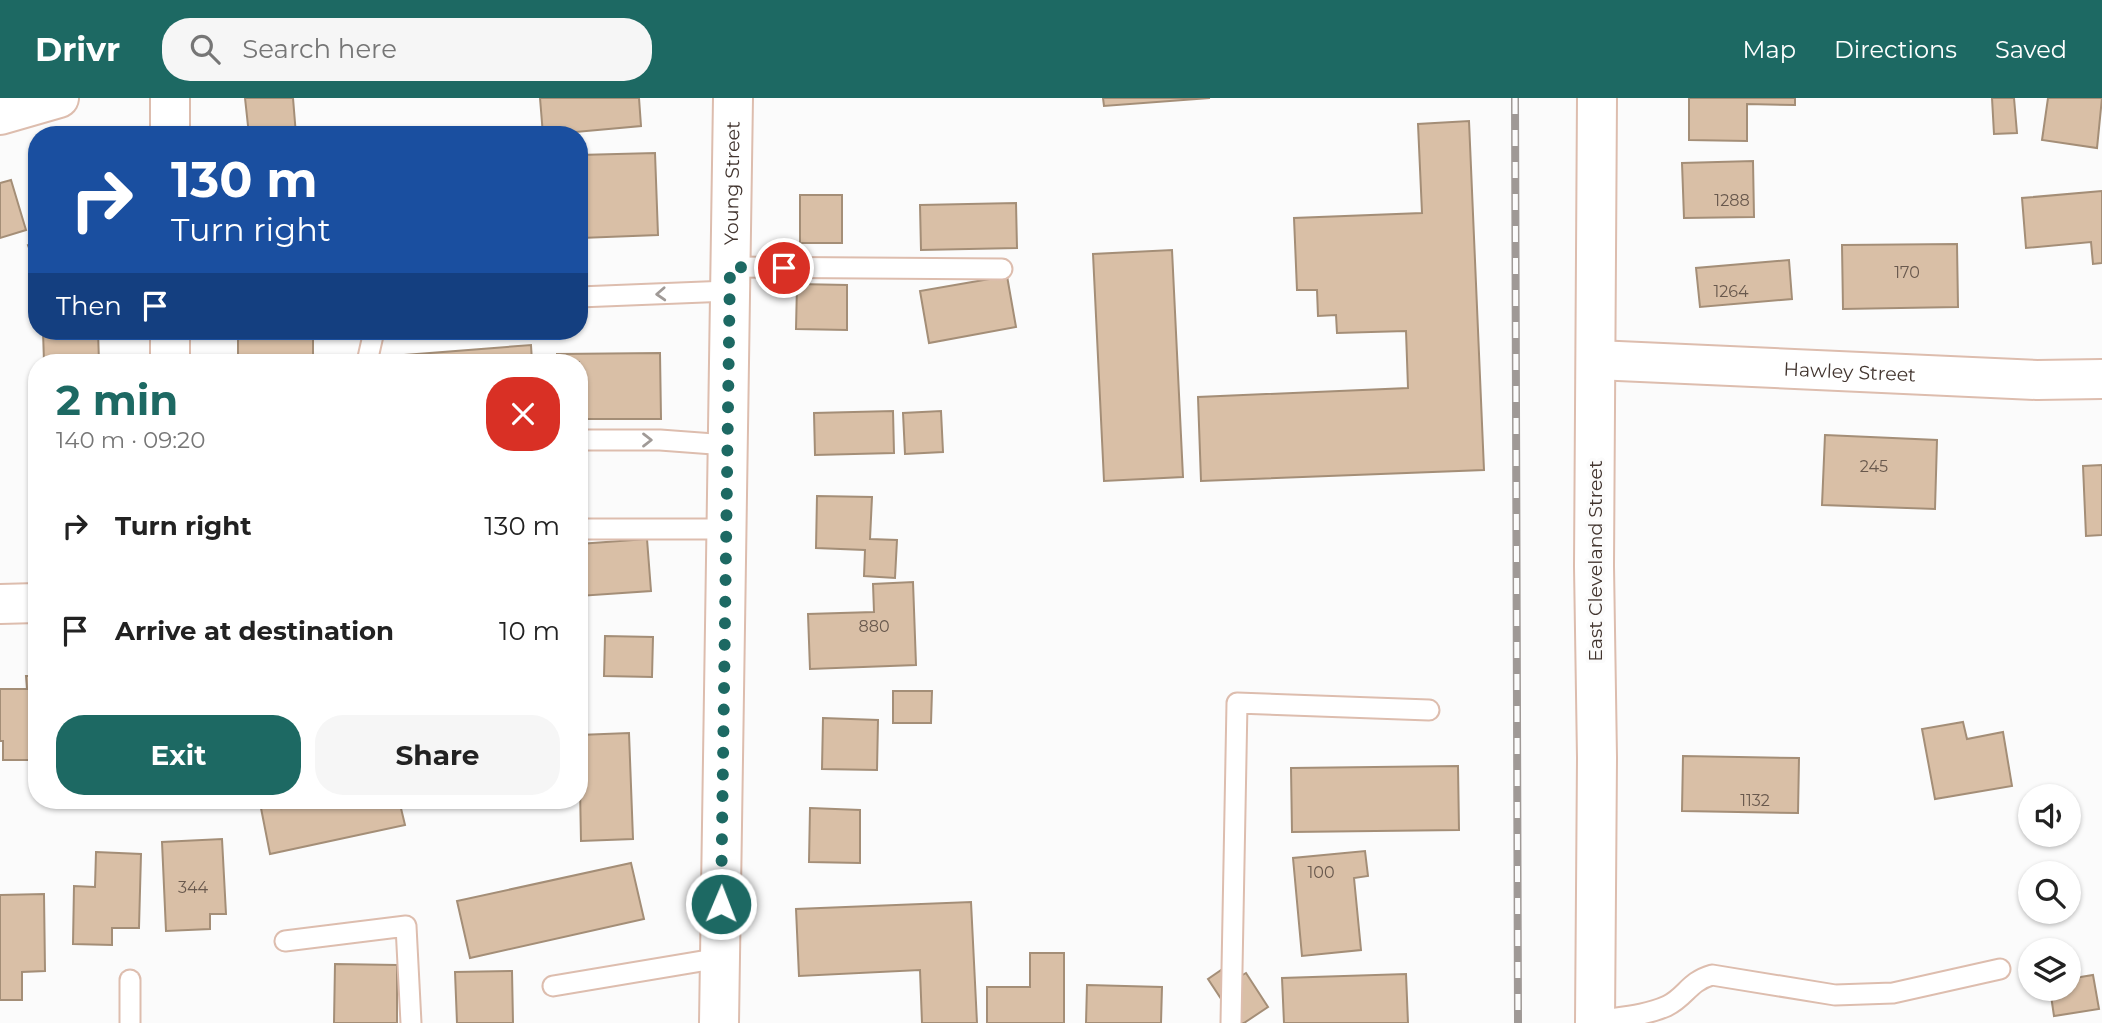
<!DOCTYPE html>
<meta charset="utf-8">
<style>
:root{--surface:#fff;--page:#f6f6f6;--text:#222;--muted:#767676;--accent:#1d6963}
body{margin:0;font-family:Montserrat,sans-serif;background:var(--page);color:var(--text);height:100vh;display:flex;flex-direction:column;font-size:26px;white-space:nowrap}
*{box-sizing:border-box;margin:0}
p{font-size:23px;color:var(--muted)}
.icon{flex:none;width:38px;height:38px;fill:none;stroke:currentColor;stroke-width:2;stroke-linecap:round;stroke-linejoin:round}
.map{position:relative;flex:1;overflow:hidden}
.drawer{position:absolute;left:28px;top:256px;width:560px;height:455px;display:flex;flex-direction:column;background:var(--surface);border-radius:28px;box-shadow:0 2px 5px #0004}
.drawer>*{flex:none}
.banner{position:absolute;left:28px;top:28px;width:560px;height:214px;border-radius:28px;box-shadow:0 2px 5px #0004;background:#1a4fa0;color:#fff;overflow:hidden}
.controls{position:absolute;left:2018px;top:686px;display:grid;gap:14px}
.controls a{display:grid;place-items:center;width:63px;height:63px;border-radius:50%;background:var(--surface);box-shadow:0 2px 5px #0004;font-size:35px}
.pin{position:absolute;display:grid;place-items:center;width:60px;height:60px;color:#fff;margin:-30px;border:4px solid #fff;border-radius:50%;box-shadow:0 2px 7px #0007}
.me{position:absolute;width:77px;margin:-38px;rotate:1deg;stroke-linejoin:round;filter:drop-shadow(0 0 5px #0008)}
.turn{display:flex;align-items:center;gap:24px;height:147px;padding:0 28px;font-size:32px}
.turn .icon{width:91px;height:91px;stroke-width:2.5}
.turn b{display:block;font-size:49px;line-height:60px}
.then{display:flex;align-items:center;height:66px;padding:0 28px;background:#0003;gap:14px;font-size:26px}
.round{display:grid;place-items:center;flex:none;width:74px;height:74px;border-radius:28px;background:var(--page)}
.head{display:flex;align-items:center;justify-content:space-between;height:119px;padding:0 28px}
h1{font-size:42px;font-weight:700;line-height:52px;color:var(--accent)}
.cta{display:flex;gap:14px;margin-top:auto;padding:14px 28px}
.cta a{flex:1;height:80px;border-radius:28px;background:var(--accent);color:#fff;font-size:28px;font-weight:700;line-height:80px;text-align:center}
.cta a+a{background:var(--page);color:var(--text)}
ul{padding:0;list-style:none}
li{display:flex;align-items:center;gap:21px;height:105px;padding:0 28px}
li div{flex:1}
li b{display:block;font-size:26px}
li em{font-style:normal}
header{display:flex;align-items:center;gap:42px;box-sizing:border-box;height:98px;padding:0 35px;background:var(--accent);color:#fff}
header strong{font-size:33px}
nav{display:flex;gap:38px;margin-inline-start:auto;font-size:24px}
.search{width:490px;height:63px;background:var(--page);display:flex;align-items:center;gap:18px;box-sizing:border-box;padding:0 24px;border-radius:28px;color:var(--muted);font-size:26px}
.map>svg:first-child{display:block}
</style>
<header>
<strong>Drivr</strong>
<div class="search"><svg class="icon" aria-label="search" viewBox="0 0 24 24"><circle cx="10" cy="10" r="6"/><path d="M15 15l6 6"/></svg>Search here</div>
<nav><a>Map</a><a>Directions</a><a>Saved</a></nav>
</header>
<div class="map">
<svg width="2102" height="925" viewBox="0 0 2102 925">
<rect width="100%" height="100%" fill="#fbfbfb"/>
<!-- building -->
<g fill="#d9bfa6" stroke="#a48e77" stroke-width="2">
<path d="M 245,0 L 293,0 L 296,37 L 249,37 Z"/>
<path d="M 540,0 L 639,0 L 641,28 L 543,37 Z"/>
<path d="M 1103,0 L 1210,0 L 1104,8 Z"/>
<path d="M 1689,0 L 1795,0 L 1795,7 L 1747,6 L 1747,43 L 1689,42 Z"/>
<path d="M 1992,0 L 2014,0 L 2017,35 L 1994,36 Z"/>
<path d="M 2048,0 L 2102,0 L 2097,50 L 2042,42 Z"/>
<path d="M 1469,23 L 1484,372 L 1201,383 L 1198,299 L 1408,290 L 1406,233 L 1337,235 L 1336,217 L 1318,218 L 1317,192 L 1297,192 L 1294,120 L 1422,115 L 1418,26 Z"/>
<path d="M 655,55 L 658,137 L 581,140 L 579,57 Z"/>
<path d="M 1753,63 L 1754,119 L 1684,120 L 1682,65 Z"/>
<path d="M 11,82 L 26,132 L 0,140 L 0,85 Z"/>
<path d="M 2102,93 L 2102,165 L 2093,166 L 2091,144 L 2026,150 L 2022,100 Z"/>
<rect x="800" y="97" width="42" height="48"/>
<path d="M 1016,105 L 1017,150 L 921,152 L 920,107 Z"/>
<path d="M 37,144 L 37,172 L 28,147 Z"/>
<path d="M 1957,146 L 1958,209 L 1843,211 L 1842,147 Z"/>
<path d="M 1172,152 L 1183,379 L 1104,383 L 1093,156 Z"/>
<path d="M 1789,162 L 1792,201 L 1700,209 L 1696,170 Z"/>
<path d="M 1007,178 L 1016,229 L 929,245 L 920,193 Z"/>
<path d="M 797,186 L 847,187 L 847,232 L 796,231 Z"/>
<path d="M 43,233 L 98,233 L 99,264 L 44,264 Z"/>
<path d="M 272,233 L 313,233 L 313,264 L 238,264 L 238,241 L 272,241 Z"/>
<path d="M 531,247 L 532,264 L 392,264 L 392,258 Z"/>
<path d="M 660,255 L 661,321 L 579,321 L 579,264 L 557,264 L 557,256 Z"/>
<path d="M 893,313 L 894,355 L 815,357 L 814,315 Z"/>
<path d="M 941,313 L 943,354 L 905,356 L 903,315 Z"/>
<path d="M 37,327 L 37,369 L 31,328 Z"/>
<path d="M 1825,337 L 1937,342 L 1935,411 L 1822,407 Z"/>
<path d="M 2102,367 L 2102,437 L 2086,438 L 2083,368 Z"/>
<path d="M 817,398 L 872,399 L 870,441 L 897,442 L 895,480 L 864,478 L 865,452 L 816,450 Z"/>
<path d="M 647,441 L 651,493 L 579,498 L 579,446 Z"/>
<path d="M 913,484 L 916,567 L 810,571 L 808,516 L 874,514 L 873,486 Z"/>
<path d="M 605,538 L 653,539 L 652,579 L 604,578 Z"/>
<path d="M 26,578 L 37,578 L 37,662 L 3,662 L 3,643 L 0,643 L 0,591 L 27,591 Z"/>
<path d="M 893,593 L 932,593 L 931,625 L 893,625 Z"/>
<path d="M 823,620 L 878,622 L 877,672 L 822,671 Z"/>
<path d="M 1963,624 L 1967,641 L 2003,634 L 2012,688 L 1935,701 L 1922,631 Z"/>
<path d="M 629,635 L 633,741 L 581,743 L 579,637 Z"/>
<path d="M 1683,658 L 1799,660 L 1798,715 L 1682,713 Z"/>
<path d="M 1458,668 L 1459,732 L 1292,734 L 1291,670 Z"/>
<path d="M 274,702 L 399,702 L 405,727 L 270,756 L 260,705 Z"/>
<path d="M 810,710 L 860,712 L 860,765 L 809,764 Z"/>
<path d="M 222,741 L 226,816 L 210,816 L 210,831 L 166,833 L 162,744 Z"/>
<path d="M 1365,753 L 1368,778 L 1354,780 L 1361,852 L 1302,858 L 1293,760 Z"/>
<path d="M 96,754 L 141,756 L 139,830 L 112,830 L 112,847 L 73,846 L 74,788 L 95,789 Z"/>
<path d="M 631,765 L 644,821 L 470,860 L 457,803 Z"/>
<path d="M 44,796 L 45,873 L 22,874 L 22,902 L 0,902 L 0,797 Z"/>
<path d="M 971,804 L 977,925 L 922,925 L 920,872 L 799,878 L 796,811 Z"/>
<path d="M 1030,855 L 1064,855 L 1064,925 L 987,925 L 987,889 L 1030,889 Z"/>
<path d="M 335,866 L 397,867 L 397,925 L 334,925 Z"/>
<path d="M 1230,866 L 1239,879 L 1246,875 L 1268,909 L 1244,925 L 1237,925 L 1208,881 Z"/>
<path d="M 512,873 L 513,925 L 457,925 L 455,874 Z"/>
<path d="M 1406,876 L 1408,925 L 1284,925 L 1282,880 Z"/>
<path d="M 2093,877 L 2099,911 L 2054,918 L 2050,891 L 2068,891 L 2068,881 Z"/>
<path d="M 1087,887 L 1162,889 L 1161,925 L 1086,925 Z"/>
</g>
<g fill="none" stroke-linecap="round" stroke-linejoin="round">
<!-- lane casing -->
<g stroke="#ddbdae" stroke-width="23">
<g id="lane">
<path d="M 730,169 L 1002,171"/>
<path d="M 579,199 L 729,193"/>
<path d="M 367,264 L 374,233"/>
<path d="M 579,342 L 660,342 L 727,347"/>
<path d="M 579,431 L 726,431"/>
<path d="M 285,843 L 406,828 L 411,925"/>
<path d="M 553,888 L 720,860"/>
<path d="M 1595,923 C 1619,919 1645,918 1667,908 C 1687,898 1688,884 1712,877 L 1835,897 L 1893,895 L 2000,871"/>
<path d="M 130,925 L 130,882"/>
<path d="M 1231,925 L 1237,605 L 1429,612"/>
</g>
</g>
<!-- street casing -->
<g stroke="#ddbdae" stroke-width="42">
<g id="street">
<path d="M 170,0 L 170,37"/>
<path d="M 0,17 L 59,0"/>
<path d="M 170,233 L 170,264"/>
<path id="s1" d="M 1596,262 L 2037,282 L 2102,281"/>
<path d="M 0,506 L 37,505"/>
</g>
</g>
<!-- secondary casing -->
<g stroke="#ddbdae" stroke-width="42">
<g id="secondary">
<path id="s2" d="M 719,925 L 733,0"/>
<path d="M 1595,925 L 1597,660 L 1594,468 L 1597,0"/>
</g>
</g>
<!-- lane -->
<use href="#lane" stroke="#fff" stroke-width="19"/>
<!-- street -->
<use href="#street" stroke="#fff" stroke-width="38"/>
<!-- secondary -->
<use href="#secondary" stroke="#fff" stroke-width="38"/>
<!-- rail casing -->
<g stroke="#9f9996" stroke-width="8">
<path id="rail" d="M 1515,0 L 1518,925"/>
</g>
<!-- rail -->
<use href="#rail" stroke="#fbfbfb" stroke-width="5" stroke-dasharray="16" stroke-linecap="butt"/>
</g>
<!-- one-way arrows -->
<defs><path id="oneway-chevron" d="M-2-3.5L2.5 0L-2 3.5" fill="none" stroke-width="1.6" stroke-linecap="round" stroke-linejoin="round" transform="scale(1.75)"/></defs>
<g stroke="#a09a97">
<use href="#oneway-chevron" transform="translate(661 196) rotate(177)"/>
<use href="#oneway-chevron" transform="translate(647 342)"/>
</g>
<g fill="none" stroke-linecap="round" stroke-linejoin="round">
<!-- route -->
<path stroke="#1d6963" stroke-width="12" stroke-dasharray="0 21.6" d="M 721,806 L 730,169 L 784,170"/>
</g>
<g text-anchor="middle" stroke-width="7" stroke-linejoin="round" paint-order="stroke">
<!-- number labels -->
<g font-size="16" fill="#68584d">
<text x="1732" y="108">1288</text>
<text x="1907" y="180">170</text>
<text x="1731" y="199">1264</text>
<text x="1874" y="374">245</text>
<text x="874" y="534">880</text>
<text x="1755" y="708">1132</text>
<text x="1321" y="780">100</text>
<text x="193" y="795">344</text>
</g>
<!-- street labels -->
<g font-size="19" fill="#42352f" stroke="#fbfbfb">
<text dy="7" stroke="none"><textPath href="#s2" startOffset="840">Young Street</textPath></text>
<text dy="7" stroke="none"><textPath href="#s1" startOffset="254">Hawley Street</textPath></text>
<text transform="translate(1595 463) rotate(-90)" y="7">East Cleveland Street</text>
</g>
</g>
</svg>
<div class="controls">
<a><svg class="icon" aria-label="sound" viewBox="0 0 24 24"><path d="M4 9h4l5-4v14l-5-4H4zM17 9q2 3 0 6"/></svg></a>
<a><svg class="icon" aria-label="search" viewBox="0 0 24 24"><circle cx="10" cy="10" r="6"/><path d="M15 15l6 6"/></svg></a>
<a><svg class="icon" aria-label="layers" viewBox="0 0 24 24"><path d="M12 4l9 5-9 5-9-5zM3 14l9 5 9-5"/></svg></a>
</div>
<div class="pin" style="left:784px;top:170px;background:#d93025"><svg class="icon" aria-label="arrive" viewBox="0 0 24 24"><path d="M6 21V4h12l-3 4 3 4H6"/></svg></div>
<svg class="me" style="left:721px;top:806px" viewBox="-20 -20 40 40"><circle r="17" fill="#1d6963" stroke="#fff" stroke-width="3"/><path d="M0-11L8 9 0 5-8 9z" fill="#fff"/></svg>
<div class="banner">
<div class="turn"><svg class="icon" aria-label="right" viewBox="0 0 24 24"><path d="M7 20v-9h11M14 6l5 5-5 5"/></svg><div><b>130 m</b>Turn right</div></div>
<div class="then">Then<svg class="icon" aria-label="arrive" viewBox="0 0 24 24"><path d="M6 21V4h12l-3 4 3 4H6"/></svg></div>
</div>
<section class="drawer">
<div class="head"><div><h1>2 min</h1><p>140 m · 09:20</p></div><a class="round" style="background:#d93025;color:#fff"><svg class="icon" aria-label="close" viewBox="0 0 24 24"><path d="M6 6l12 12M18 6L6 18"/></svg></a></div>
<ul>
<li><svg class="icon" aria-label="right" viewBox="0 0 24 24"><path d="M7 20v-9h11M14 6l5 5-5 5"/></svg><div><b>Turn right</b></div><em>130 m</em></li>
<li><svg class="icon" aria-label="arrive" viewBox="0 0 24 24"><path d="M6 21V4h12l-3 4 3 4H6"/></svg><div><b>Arrive at destination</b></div><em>10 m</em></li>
</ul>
<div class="cta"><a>Exit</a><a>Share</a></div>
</section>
</div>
